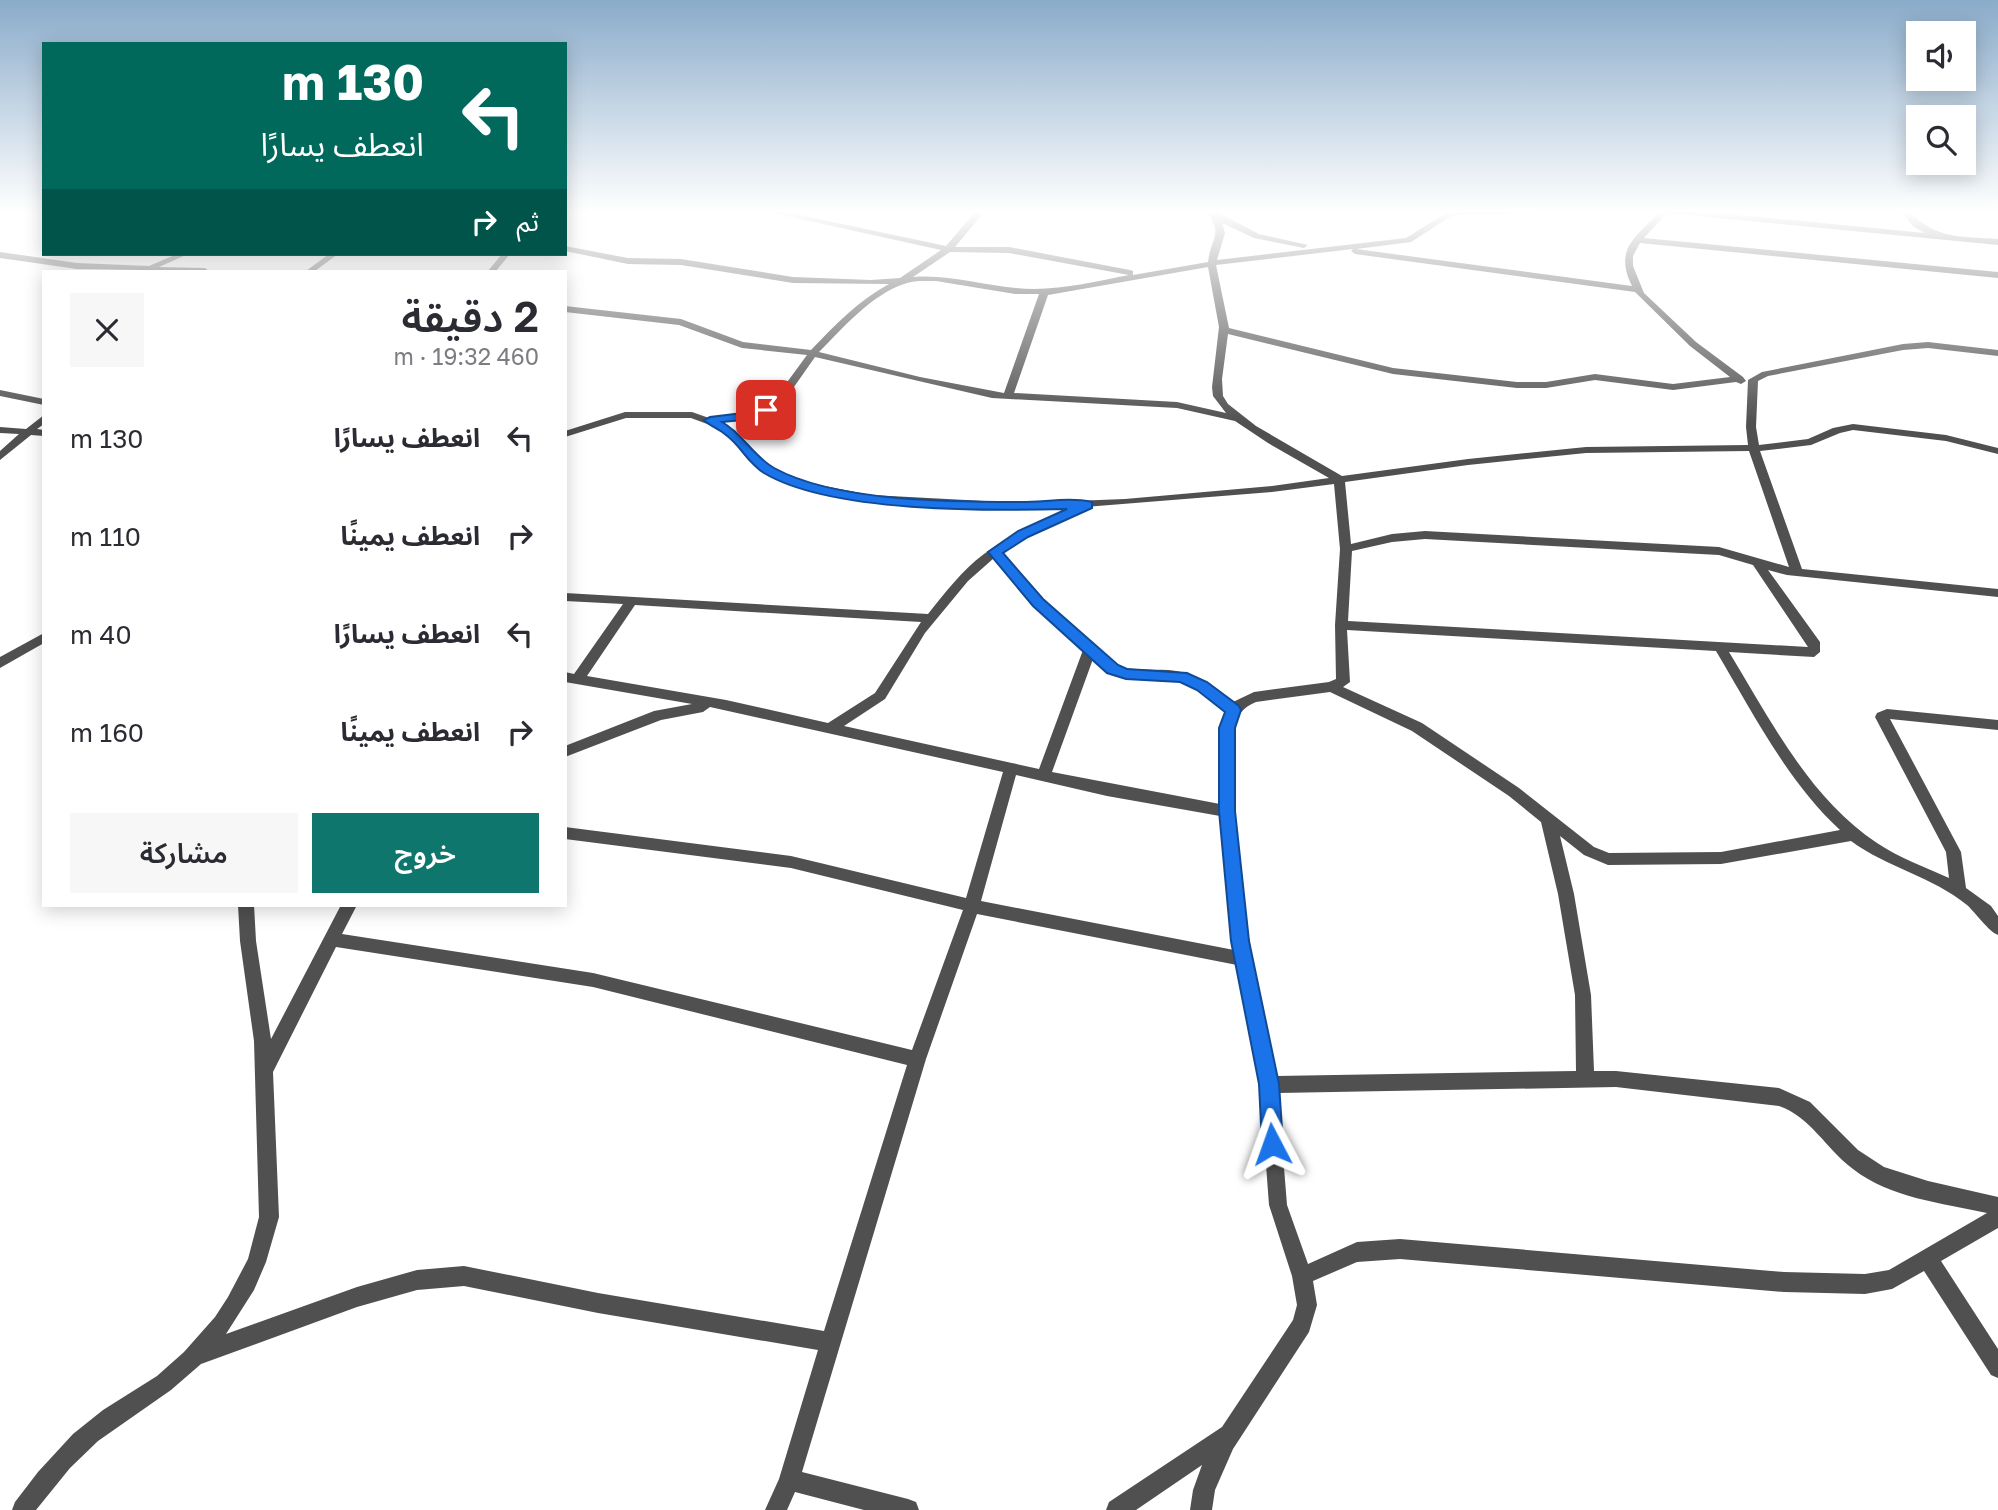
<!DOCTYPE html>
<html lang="ar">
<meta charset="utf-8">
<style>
:root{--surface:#fff;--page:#f7f7f7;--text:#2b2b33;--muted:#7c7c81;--accent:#0f766e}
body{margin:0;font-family:"Golos Text","Noto Sans Arabic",sans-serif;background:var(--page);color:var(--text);direction:rtl;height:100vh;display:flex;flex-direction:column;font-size:26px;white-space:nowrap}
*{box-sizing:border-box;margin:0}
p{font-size:23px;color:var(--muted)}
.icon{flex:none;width:38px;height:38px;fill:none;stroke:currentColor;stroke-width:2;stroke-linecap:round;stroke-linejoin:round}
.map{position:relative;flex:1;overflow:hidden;direction:ltr}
.drawer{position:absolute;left:42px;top:270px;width:525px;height:637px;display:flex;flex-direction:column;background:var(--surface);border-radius:0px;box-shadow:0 4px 18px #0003;direction:rtl}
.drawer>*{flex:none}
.guide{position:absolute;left:42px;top:42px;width:525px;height:214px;border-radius:0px;box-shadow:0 4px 18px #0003;direction:rtl;background:#00695c;color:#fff;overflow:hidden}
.fabs{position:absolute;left:1906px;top:21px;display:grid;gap:14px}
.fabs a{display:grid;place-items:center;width:70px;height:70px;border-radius:0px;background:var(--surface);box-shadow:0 4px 18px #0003;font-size:35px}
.pin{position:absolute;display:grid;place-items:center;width:60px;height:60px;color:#fff;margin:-30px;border-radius:14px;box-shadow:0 4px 10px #0006}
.me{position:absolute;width:77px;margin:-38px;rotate:356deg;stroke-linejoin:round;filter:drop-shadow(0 0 5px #0008)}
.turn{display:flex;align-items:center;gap:24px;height:147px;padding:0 28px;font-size:32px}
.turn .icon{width:91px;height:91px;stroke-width:2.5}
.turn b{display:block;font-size:49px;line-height:60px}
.then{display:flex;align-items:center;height:66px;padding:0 28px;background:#0003;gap:14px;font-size:26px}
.round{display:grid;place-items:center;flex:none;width:74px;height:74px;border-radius:0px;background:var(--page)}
.headline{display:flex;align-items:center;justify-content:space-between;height:119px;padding:0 28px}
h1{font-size:42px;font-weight:600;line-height:52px}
.action{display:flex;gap:14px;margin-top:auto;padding:14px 28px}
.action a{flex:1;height:80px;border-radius:0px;background:var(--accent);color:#fff;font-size:28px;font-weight:600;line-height:80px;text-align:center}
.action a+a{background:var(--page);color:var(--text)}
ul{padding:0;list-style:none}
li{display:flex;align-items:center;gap:21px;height:98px;padding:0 28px}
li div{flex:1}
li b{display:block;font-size:26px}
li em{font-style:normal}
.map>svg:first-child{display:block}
</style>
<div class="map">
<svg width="1998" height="1510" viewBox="0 0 1998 1510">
<rect width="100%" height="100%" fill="#fff"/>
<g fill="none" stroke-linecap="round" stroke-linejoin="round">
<!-- street -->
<g fill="#505050" fill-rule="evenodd">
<path d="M 764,211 L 781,211 L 946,246 L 976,211 L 985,211 L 955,247 L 1009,247 L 1130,270 L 1133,271 L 1133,275 L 1208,262 C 1211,237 1224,235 1206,211 L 1215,211 L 1259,234 L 1308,245 L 1304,248 L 1254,238 L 1222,223 L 1225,233 L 1217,260 L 1406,238 L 1449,211 L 1559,211 L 1555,213 L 1453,215 L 1411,242 L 1356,249 L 1632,286 C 1613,248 1637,237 1660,211 L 1697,211 L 1925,233 L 1914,227 L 1900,211 L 1909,211 C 1936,240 1961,236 1998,239 L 1998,245 L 1667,213 L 1644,238 L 1998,272 L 1998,278 L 1640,243 L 1633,256 L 1633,266 L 1644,293 L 1696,342 L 1743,377 L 1746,381 L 1741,384 L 1736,382 L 1673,390 L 1595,380 L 1546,388 L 1517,388 L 1393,374 L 1228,334 L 1222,379 L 1223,396 L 1228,404 L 1256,426 L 1342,476 L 1468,459 L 1586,447 L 1748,445 L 1746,427 L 1748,380 L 1762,372 L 1903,344 L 1928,342 L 1998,350 L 1998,356 L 1928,348 L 1903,350 L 1768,376 L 1758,381 L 1756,427 L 1759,445 L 1808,439 L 1833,428 L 1853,424 L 1946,435 L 1998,448 L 1998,454 L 1946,441 L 1853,430 L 1840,433 L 1811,445 L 1760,451 L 1802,569 L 1998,589 L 1998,597 L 1787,575 L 1768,570 L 1820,642 L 1820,652 L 1814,657 L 1729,652 C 1770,719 1809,798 1877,843 C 1899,858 1925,867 1949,878 L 1946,852 L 1875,717 L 1877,713 L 1887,709 L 1998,720 L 1998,730 L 1890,719 L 1961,852 L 1966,888 L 1991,906 L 1998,916 L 1998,935 C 1988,931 1976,913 1967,905 C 1933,877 1886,867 1851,841 L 1721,864 L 1608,865 L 1584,855 L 1560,836 L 1574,894 L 1591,995 L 1594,1071 L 1616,1071 L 1779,1088 L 1810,1102 L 1858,1150 L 1884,1167 L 1928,1181 L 1998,1197 L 1998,1228 L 1941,1261 L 1998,1349 L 1998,1378 L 1991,1375 L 1924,1271 L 1892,1289 L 1865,1294 L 1784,1292 L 1400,1259 L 1357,1262 L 1313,1281 L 1317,1305 L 1309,1332 L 1233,1449 L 1215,1490 L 1212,1510 L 1190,1510 L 1193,1490 L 1202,1465 L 1136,1510 L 1106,1510 L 1109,1502 L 1222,1427 L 1293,1320 L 1297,1305 L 1292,1276 L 1269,1205 L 1260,1085 L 1237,965 L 977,914 L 926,1059 L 802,1472 L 908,1499 L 916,1502 L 919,1510 L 864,1510 L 795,1492 L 787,1510 L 765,1510 L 779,1479 L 818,1350 L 598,1313 L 464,1286 L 417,1290 L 357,1307 L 201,1364 L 171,1390 L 98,1441 L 70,1468 L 36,1510 L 12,1510 L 15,1502 L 38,1472 L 73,1434 L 103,1410 L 157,1376 L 184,1352 L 215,1317 L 228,1297 L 248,1259 L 259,1217 L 254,1041 L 240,941 L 238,905 L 254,905 L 256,941 L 271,1039 L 341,905 L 357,905 L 342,934 L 593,973 L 912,1050 L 963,910 L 791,868 L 565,839 L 565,827 L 791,856 L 966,898 L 1003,772 L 710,707 L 703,712 L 661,720 L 565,757 L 565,746 L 654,711 L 692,704 L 565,682 L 565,672 L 574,674 L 623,604 L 565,601 L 565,593 L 928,614 C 945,593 962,570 984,554 C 1011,534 1041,521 1072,508 L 1022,509 L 871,501 L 811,490 L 765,473 L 748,460 L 728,435 L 718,428 L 691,418 L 626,418 L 565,437 L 565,431 L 625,412 L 692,412 L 709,418 L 751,412 L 774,400 L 807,355 L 742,348 L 679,325 L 565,312 L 565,306 L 681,319 L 743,342 L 811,350 C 834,326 859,300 889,284 L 793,283 L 681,265 L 628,264 L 565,251 L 565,246 L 628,258 L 681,259 L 793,277 L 871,280 L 900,278 L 941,250 ZM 1353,249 L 1351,251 L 1355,254 L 1635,292 L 1690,346 L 1730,377 L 1673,384 L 1595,374 L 1546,382 L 1517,382 L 1393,368 L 1229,328 L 1216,265 ZM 950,252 L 1009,253 L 1129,275 C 1092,282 1054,292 1016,288 C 981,285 949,274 913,277 ZM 1208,267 L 1219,327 L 1212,387 L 1213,396 L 1226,413 L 1177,402 L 1014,393 L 1048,295 ZM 936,281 L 1015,294 L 1039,294 L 1004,393 L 920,377 L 819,352 C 843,328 871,295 904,284 C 913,280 926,281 936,281 ZM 815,357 L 992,398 L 1177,408 L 1235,421 L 1268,443 L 1329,478 L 1272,486 L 1125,499 L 1022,503 L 871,495 L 814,484 L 773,469 L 756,456 L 736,431 L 721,422 L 757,417 L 782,404 ZM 1749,451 L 1789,567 L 1719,547 L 1425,531 L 1392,534 L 1351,544 L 1345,482 L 1468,465 L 1586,453 ZM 1334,484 L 1340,549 L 1335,625 L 1336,679 L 1329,682 L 1254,692 L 1233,702 C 1213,686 1194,672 1168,670 C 1150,669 1133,671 1117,666 L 1042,599 L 1002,553 L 1027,537 L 1084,510 L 1085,507 L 1272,492 ZM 1425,539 L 1719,555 L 1753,565 L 1808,647 L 1348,621 L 1352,551 L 1392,542 ZM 994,558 L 1034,605 L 1083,650 L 1039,769 L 844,726 L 885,699 L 925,633 L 968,581 ZM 635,605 L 921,622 L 875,693 L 828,723 L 726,700 L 587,676 ZM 1347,630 L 1716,651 C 1753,713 1787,781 1840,830 L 1721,852 L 1609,853 L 1594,847 L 1519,788 L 1422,723 L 1343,687 L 1350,682 ZM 1093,659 C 1126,690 1144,672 1181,681 C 1198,686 1213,701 1227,712 L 1220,728 L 1220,804 L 1052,772 ZM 1330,692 L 1412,731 L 1509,796 L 1541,822 L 1558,894 L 1575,995 L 1576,1071 L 1276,1076 C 1256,979 1235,882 1234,782 C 1234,765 1231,745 1234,729 C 1236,715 1244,707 1256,702 ZM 1016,775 L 1107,796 L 1220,816 L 1234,950 L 981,901 ZM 336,947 L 593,987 L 907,1065 L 824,1331 L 598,1293 L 464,1266 L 417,1270 L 357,1287 L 226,1334 L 254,1290 L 266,1262 L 279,1217 L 273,1072 ZM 1616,1087 L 1779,1106 C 1811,1117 1826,1149 1853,1169 C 1890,1198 1942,1203 1987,1213 L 1889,1270 L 1865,1274 L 1784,1272 L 1400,1239 L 1357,1242 L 1308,1264 L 1287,1205 L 1278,1093 Z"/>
<path d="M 0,252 L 77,263 L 149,266 L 177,254 L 188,254 L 159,267 L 205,268 L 209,271 L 77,269 L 0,258 Z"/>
<path d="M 329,254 L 338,254 L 315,271 L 306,271 Z"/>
<path d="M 502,254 L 510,254 L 496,271 L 488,271 Z"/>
<path d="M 0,390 L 44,399 L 44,405 L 0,396 Z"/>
<path d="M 44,415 L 44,424 L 37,429 L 44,430 L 44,436 L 31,435 L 0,460 L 0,451 L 19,434 L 0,433 L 0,427 L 26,429 Z"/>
<path d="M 44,633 L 44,643 L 0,668 L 0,657 Z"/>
</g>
</g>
<!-- sky -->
<linearGradient id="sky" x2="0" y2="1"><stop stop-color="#8aabca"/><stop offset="0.5" stop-color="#fff"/><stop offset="1" stop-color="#fff" stop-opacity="0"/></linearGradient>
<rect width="1998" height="423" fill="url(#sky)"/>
<!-- route -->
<path fill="#1a73e8" stroke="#114b97" stroke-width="2" d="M 766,407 L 770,408 L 770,413 L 753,419 L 722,422 C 743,434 753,456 774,468 C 836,502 952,502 1022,502 C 1045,502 1070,497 1092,502 L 1092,508 L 1028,537 L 1003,553 L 1043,599 L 1118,665 L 1127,669 L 1187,673 L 1207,682 L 1239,706 L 1241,710 L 1235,728 L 1235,811 L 1249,941 L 1279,1084 L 1283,1144 L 1280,1151 L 1272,1154 L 1265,1151 L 1262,1144 L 1259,1084 L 1231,941 L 1219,811 L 1219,728 L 1225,712 L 1197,690 L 1180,682 L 1126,679 L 1107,673 L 1033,606 L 988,552 L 1018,531 L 1067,509 C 988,511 831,513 764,473 C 748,463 741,446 726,435 C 719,429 710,426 704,420 L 710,417 L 751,412 Z"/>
</svg>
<div class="fabs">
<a><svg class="icon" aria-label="sound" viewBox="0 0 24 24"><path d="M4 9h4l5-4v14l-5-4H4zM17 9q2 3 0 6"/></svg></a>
<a><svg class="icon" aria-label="search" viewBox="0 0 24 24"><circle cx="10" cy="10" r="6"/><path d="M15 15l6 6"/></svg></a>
</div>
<div class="pin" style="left:766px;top:410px;background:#d93025"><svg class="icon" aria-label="arrive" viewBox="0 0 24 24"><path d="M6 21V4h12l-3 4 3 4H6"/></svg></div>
<svg class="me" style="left:1272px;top:1144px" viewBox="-20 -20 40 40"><path d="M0-17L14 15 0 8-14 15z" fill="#1a73e8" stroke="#fff" stroke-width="4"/></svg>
<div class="guide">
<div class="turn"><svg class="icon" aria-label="left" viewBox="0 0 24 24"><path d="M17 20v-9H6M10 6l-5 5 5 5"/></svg><div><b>130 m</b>انعطف يسارًا</div></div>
<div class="then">ثم<svg class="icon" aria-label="right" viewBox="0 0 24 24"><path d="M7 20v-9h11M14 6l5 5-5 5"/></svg></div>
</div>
<section class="drawer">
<div class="headline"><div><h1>2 دقيقة</h1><p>460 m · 19:32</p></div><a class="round"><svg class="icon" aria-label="close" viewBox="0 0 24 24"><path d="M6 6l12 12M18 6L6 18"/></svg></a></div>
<ul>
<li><svg class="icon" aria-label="left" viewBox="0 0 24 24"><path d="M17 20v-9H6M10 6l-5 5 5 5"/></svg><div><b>انعطف يسارًا</b></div><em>130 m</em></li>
<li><svg class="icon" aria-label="right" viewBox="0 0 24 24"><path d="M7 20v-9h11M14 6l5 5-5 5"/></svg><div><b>انعطف يمينًا</b></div><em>110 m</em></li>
<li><svg class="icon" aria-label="left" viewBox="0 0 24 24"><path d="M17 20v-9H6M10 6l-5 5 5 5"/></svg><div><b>انعطف يسارًا</b></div><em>40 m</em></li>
<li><svg class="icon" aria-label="right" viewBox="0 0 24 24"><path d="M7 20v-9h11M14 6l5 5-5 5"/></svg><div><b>انعطف يمينًا</b></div><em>160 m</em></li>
</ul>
<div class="action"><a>خروج</a><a>مشاركة</a></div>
</section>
</div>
